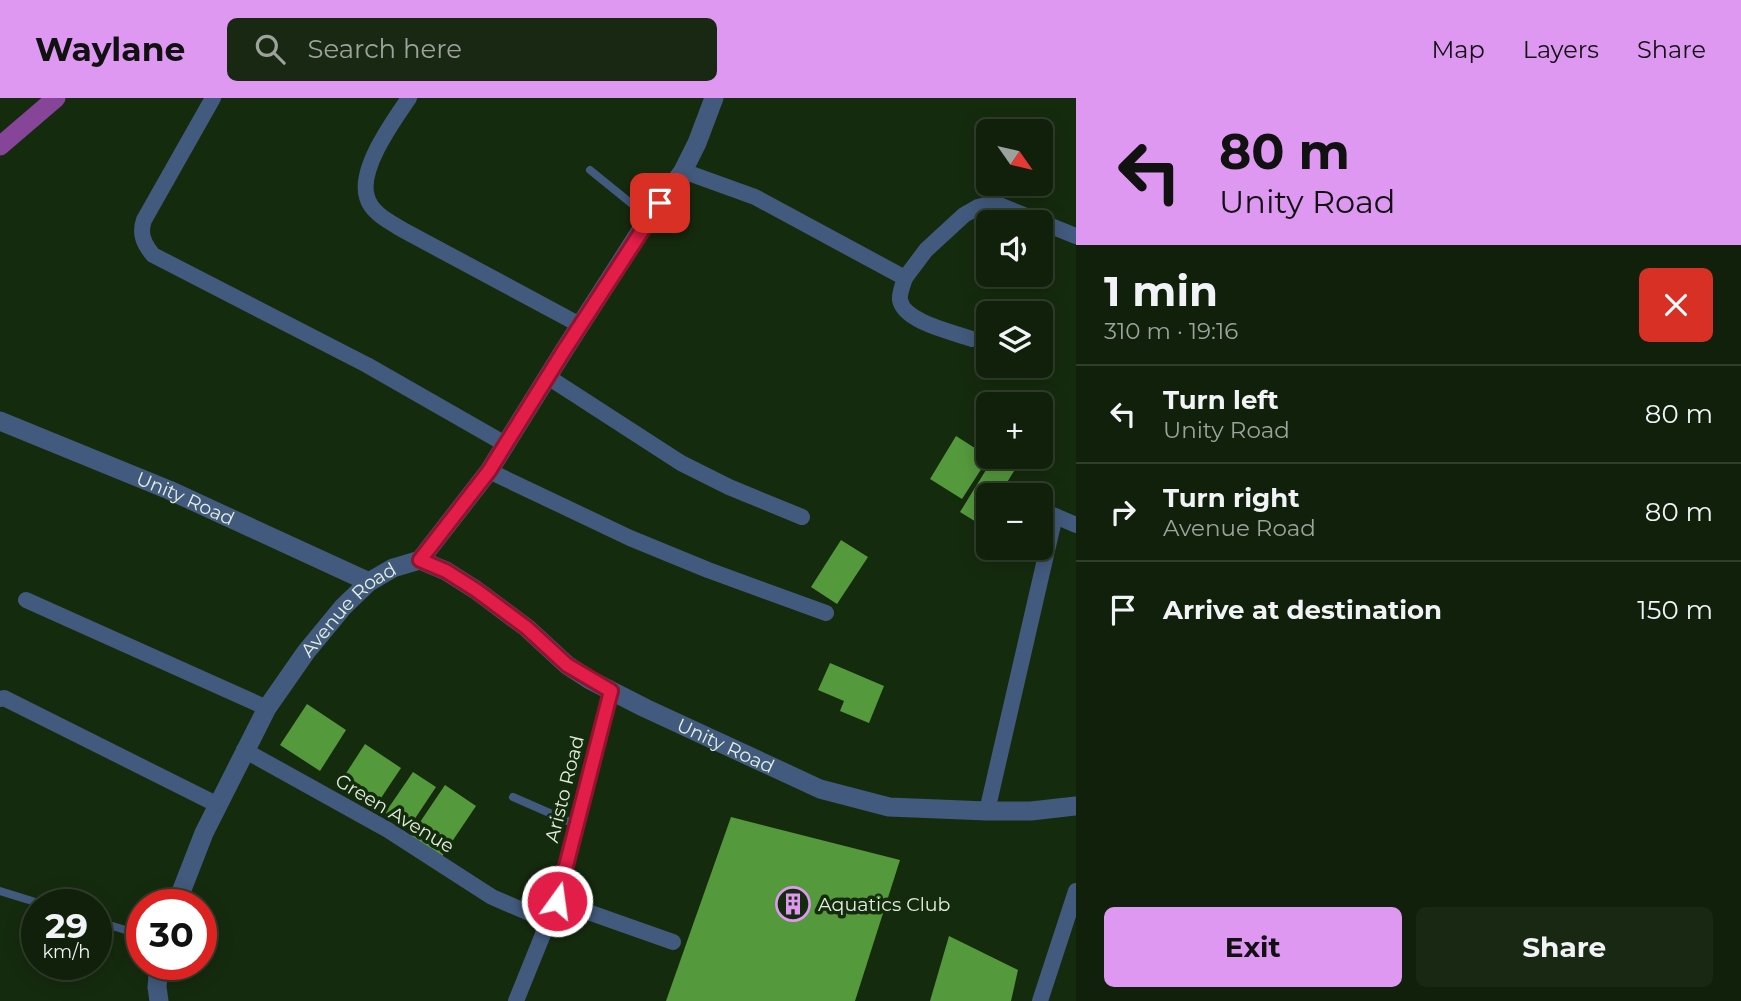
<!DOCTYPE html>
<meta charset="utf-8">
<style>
:root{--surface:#10200a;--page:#192813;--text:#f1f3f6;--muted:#9ca39c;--line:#303e2b;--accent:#de98f2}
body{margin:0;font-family:Montserrat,sans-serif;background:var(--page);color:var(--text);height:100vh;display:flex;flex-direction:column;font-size:26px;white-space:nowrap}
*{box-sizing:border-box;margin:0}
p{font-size:23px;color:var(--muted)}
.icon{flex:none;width:38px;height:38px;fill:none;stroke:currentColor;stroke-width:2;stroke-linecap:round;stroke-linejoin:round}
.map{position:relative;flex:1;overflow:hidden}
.sheet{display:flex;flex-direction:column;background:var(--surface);width:665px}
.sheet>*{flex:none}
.top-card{background:#de98f2;color:#111;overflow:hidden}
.needle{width:46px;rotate:124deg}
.controls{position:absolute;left:976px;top:21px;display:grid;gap:14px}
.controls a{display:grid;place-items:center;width:77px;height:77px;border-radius:10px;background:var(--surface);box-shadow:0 4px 18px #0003,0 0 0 2px var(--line);font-size:35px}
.speed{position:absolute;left:21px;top:791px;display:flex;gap:14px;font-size:35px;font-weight:700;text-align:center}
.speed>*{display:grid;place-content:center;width:91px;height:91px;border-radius:50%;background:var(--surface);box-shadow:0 4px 18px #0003,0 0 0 2px var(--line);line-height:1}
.speed small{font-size:18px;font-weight:400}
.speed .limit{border:10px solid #d22;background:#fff;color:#111}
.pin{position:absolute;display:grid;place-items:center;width:60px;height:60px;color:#fff;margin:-30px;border-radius:14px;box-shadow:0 4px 10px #0006}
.me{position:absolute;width:77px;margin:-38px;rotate:14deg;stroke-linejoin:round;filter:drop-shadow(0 0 5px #0008)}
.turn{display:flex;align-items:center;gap:24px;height:147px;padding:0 28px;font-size:32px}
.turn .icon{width:91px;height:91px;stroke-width:2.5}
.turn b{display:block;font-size:49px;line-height:60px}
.round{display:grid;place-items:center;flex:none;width:74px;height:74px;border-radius:10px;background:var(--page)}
.overview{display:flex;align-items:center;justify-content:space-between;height:119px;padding:0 28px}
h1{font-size:42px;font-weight:700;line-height:52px}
.action{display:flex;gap:14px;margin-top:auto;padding:14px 28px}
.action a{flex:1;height:80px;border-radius:10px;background:var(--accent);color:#111;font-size:28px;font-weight:700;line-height:80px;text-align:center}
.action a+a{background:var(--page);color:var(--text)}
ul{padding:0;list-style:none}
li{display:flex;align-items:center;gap:21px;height:98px;padding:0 28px;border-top:2px solid var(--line)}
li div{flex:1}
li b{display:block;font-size:26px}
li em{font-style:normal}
header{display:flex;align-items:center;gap:42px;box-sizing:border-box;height:98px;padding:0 35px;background:var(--accent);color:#111}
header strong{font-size:33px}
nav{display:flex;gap:38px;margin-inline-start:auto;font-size:24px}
.search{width:490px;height:63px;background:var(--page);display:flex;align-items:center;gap:18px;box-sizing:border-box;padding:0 24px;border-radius:10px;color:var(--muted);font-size:26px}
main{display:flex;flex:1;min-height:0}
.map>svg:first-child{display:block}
</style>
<header>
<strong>Waylane</strong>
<div class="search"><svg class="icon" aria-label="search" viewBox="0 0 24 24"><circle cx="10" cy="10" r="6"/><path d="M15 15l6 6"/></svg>Search here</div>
<nav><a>Map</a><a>Layers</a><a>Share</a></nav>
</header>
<main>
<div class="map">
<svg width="1076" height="903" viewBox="0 0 1076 903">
<rect width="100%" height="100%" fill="#152b0e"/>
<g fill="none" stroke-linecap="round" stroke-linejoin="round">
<!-- canal -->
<path stroke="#874599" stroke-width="19" d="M 0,48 L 56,0"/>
</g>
<!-- building -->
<g fill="#55993d">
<path d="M 956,338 L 989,359 L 962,401 L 930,381 Z"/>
<path d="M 994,359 L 1016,370 L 999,397 L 989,397 L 989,415 L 981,427 L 960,414 Z"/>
<path d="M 841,442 L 868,459 L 837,506 L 811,489 Z"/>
<path d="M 830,565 L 884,588 L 869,625 L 840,613 L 844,603 L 818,592 Z"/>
<path d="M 307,606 L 346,632 L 320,673 L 280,647 Z"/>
<path d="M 365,646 L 401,670 L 379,703 L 343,680 Z"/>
<path d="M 413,674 L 436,689 L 408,731 L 385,715 Z"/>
<path d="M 445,687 L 476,708 L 441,760 L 410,739 Z"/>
<path d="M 731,719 L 900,762 L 855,903 L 666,903 Z"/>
<path d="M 949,838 L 1018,872 L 1011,903 L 930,903 Z"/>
</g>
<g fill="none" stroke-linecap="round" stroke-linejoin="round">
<!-- service -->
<g stroke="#425a7d" stroke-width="8">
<path d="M 590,72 L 648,119"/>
<path d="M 513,699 L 577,727"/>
<path d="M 0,793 L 45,807"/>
<path d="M 96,823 L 142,837"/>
</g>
<!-- minor -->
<g stroke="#425a7d" stroke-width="16">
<path d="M 213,0 L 144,122 C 139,136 144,146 153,157 L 367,267 L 507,347"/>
<path d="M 409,0 C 394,22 358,71 367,99 C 371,115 390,124 403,132 L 580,227"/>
<path d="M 683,73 L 755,99 L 905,180 C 903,186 899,196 900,202 C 904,224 953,234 972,241"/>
<path d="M 905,180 L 926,152 L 964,117 L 978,109 L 994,105 L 1076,138"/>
<path d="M 548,279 L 681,365 L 729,389 L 802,419"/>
<path d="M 489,373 L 630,440 L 708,472 L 826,515"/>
<path d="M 1041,412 L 1076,427"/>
<path d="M 26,502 L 267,610"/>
<path d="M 611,593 L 557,803 L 673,844"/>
<path d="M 0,601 L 4,600 L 218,707"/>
<path d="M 244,652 L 388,732 L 492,799 L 548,823"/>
<path d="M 987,713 L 1055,418"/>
<path d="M 516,903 L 552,814"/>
<path d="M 1040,903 L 1076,793"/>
</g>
<!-- tertiary -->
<g stroke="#425a7d" stroke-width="19">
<path id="s1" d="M 0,323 L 169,392 L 369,484"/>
<path id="s2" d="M 420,462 L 446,473 L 476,492 L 527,530 L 567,567 L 590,582 L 645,610 L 820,691 L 889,709 L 987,713 L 1031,713 L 1076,708"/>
<path id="s3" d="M 176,807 L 204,735 L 267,610 L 306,554 L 343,509 L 369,484 L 393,470 L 420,462 L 489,373 L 563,254 L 649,120 L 683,73 L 697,45 L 714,0"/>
<path d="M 159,903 L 157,889 L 159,866"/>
</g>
</g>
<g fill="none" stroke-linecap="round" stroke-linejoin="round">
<!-- route casing -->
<g stroke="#92132f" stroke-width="18">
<path id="route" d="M 557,803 L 611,593 L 567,567 L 527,530 L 476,492 L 446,473 L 420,462 L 489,373 L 563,254 L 660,105"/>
</g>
<!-- route -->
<use href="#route" stroke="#e11d48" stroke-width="12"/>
</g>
<!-- icons -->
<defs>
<g id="building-ring" transform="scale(1.75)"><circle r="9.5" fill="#152b0e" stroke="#de98f2" stroke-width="1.5"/><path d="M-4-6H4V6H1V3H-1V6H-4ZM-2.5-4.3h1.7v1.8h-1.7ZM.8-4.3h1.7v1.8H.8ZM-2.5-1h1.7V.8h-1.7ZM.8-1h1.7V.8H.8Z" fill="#de98f2"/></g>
</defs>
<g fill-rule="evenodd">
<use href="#building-ring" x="793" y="806"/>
</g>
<g text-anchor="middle" stroke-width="7" stroke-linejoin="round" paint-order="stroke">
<!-- street labels -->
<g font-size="19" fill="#e1efdd" stroke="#152b0e">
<text dy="7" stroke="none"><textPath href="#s1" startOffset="201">Unity Road</textPath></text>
<text dy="7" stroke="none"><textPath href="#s3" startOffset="346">Avenue Road</textPath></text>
<text dy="7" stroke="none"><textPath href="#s2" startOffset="360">Unity Road</textPath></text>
<text transform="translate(564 691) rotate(-76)" y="7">Aristo Road</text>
<text transform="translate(395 715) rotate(31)" y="7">Green Avenue</text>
</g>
<!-- poi labels -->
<g font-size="19" fill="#e1efdd" stroke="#152b0e" text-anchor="start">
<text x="818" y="813">Aquatics Club</text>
</g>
</g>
</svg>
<div class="controls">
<a><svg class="needle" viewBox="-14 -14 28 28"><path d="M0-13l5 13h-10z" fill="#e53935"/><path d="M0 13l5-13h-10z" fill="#9ca39c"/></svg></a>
<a><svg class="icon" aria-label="sound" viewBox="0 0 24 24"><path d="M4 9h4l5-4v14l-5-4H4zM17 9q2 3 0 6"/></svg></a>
<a><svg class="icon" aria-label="layers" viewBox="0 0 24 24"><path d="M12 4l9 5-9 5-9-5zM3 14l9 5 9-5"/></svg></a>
<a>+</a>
<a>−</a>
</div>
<div class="speed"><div>29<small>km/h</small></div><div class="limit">30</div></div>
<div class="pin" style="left:660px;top:105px;background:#d93025"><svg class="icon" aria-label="arrive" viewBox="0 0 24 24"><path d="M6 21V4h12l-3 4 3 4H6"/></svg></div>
<svg class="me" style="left:557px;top:803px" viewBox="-20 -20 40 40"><circle r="17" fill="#e11d48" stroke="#fff" stroke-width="3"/><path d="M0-11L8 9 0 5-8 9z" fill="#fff"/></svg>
</div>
<section class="sheet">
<div class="top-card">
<div class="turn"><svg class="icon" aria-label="left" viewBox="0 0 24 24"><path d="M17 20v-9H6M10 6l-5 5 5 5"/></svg><div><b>80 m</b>Unity Road</div></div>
</div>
<div class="overview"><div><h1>1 min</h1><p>310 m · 19:16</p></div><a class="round" style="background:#d93025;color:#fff"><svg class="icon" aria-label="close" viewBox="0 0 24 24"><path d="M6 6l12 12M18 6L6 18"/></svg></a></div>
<ul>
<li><svg class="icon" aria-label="left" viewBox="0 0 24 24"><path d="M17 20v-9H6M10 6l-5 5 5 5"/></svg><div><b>Turn left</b><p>Unity Road</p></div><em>80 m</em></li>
<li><svg class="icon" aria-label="right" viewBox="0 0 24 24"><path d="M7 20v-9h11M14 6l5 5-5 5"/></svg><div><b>Turn right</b><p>Avenue Road</p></div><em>80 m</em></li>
<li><svg class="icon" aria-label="arrive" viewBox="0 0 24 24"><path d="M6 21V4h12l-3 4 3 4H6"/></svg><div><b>Arrive at destination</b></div><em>150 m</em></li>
</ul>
<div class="action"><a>Exit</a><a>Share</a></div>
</section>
</main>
